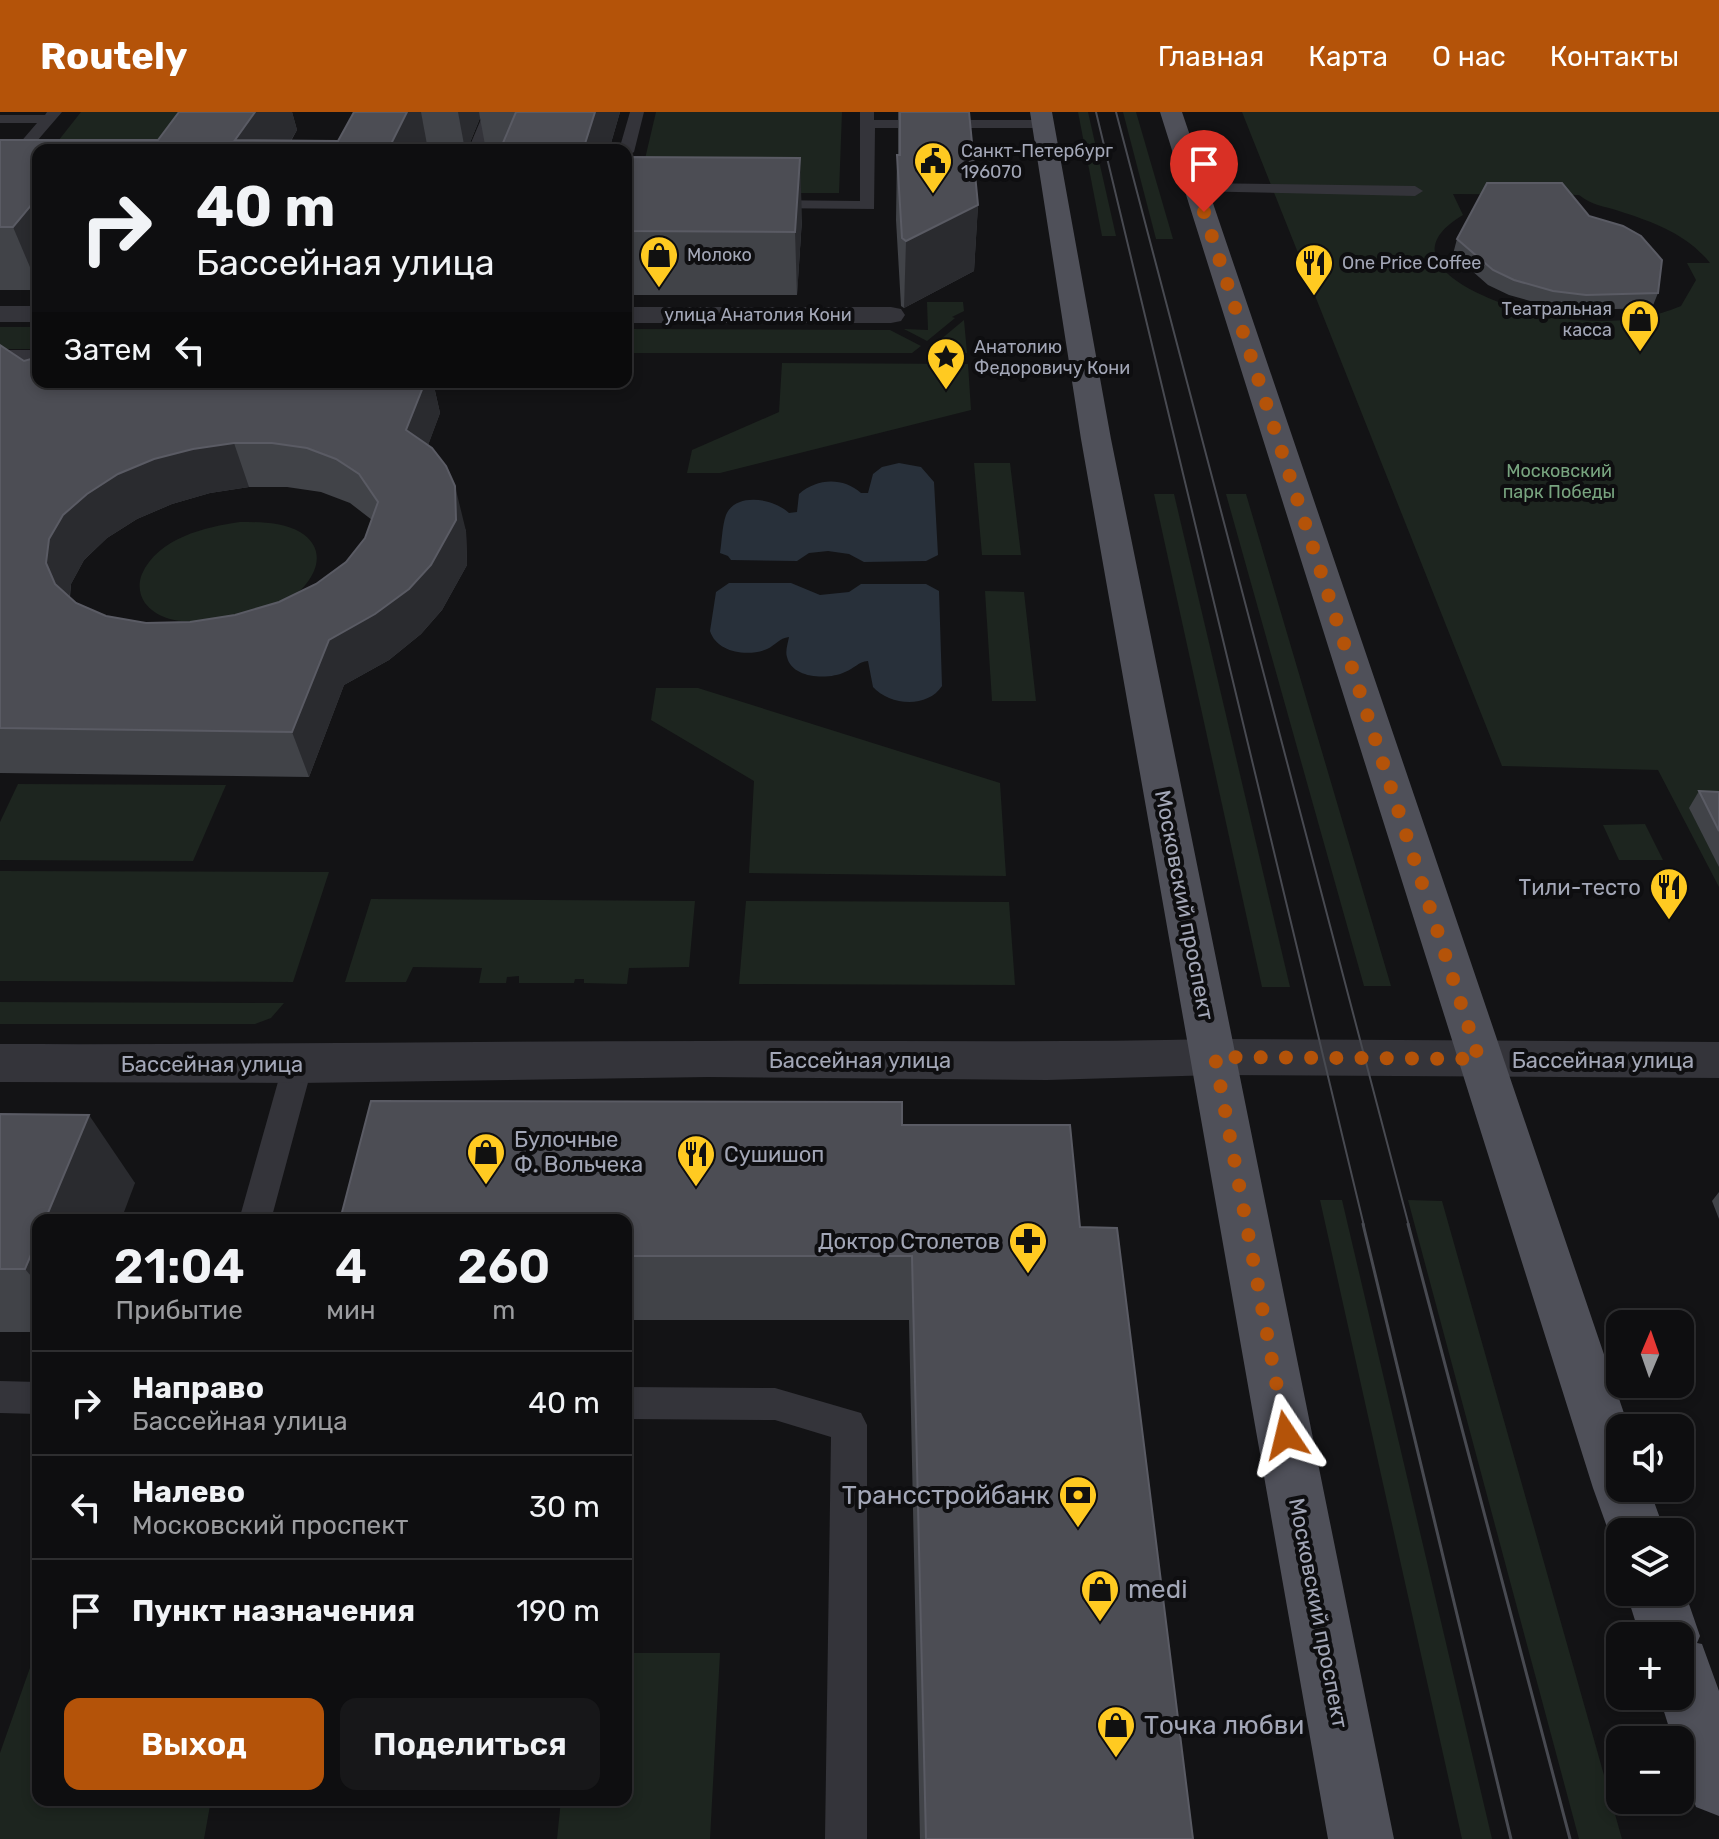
<!DOCTYPE html>
<html lang="ru">
<meta charset="utf-8">
<style>
:root{--surface:#0e0e10;--page:#171719;--text:#f1f3f6;--muted:#9b9c9f;--line:#2e2e30;--accent:#b45309}
body{margin:0;font-family:Rubik,sans-serif;background:var(--page);color:var(--text);height:100vh;display:flex;flex-direction:column;font-size:30px;white-space:nowrap}
*{box-sizing:border-box;margin:0}
p{font-size:26px;color:var(--muted)}
.icon{flex:none;width:44px;height:44px;fill:none;stroke:currentColor;stroke-width:2;stroke-linecap:round;stroke-linejoin:round}
.map{position:relative;flex:1;overflow:hidden}
.side{position:absolute;left:32px;top:1102px;width:600px;height:592px;display:flex;flex-direction:column;background:var(--surface);border-radius:16px;box-shadow:0 4px 12px #0003,0 0 0 2px var(--line)}
.side>*{flex:none}
.banner{position:absolute;left:32px;top:32px;width:600px;height:244px;border-radius:16px;box-shadow:0 4px 12px #0003,0 0 0 2px var(--line);background:#0e0e10;color:var(--text);overflow:hidden}
.needle{width:52px;rotate:2deg}
.tools{position:absolute;left:1606px;top:1198px;display:grid;gap:16px}
.tools a{display:grid;place-items:center;width:88px;height:88px;border-radius:16px;background:var(--surface);box-shadow:0 4px 12px #0003,0 0 0 2px var(--line);font-size:40px}
.pin{position:absolute;display:grid;place-items:center;width:68px;height:68px;color:#fff;margin:-82px -34px;border-radius:50% 50% 50% 0;rotate:-45deg;box-shadow:0 0 8px #0007}
.pin .icon{rotate:45deg}
.me{position:absolute;width:88px;margin:-44px;rotate:350deg;stroke-linejoin:round;filter:drop-shadow(0 0 6px #0008)}
.turn{display:flex;align-items:center;gap:28px;height:168px;padding:0 32px;font-size:36px}
.turn .icon{width:104px;height:104px;stroke-width:2.5}
.turn b{display:block;font-size:56px;line-height:68px}
.then{display:flex;align-items:center;height:76px;padding:0 32px;background:#0003;gap:16px;font-size:30px}
.eta{display:flex;justify-content:space-evenly;align-items:center;height:136px;text-align:center}
.eta b{font-size:48px;font-weight:600;line-height:56px}
.action{display:flex;gap:16px;margin-top:auto;padding:16px 32px}
.action a{flex:1;height:92px;border-radius:16px;background:var(--accent);color:#fff;font-size:32px;font-weight:600;line-height:92px;text-align:center}
.action a+a{background:var(--page);color:var(--text)}
ul{padding:0;list-style:none}
li{display:flex;align-items:center;gap:24px;height:104px;padding:0 32px;border-top:2px solid var(--line)}
li div{flex:1}
li b{display:block;font-size:30px}
li em{font-style:normal}
header{display:flex;align-items:center;gap:48px;box-sizing:border-box;height:112px;padding:0 40px;background:var(--accent);color:#fff}
header strong{font-size:38px}
nav{display:flex;gap:44px;margin-inline-start:auto;font-size:28px}
.map>svg:first-child{display:block}
</style>
<header>
<strong>Routely</strong>
<nav><a>Главная</a><a>Карта</a><a>О нас</a><a>Контакты</a></nav>
</header>
<div class="map">
<svg width="1719" height="1727" viewBox="0 0 1719 1727">
<rect width="100%" height="100%" fill="#131315"/>
<!-- green -->
<g fill="#1d251f" fill-rule="evenodd">
<path d="M 81,0 L 214,0 L 195,29 L 51,38 Z"/>
<path d="M 656,0 L 842,0 L 839,81 L 637,81 Z"/>
<path d="M 1078,0 L 1088,0 L 1116,124 L 1102,124 Z"/>
<path d="M 1123,0 L 1136,0 L 1173,127 L 1156,127 Z"/>
<path d="M 1242,0 L 1719,0 L 1719,775 L 1658,658 L 1502,654 ZM 1453,82 L 1579,83 C 1591,93 1604,94 1619,99 C 1653,110 1687,122 1710,151 L 1687,151 L 1696,168 L 1681,194 C 1640,211 1597,212 1553,205 C 1510,199 1377,154 1463,103 Z"/>
<path d="M 927,190 L 963,190 L 964,199 L 952,205 L 955,206 L 927,229 L 904,217 L 928,218 Z"/>
<path d="M 964,208 L 967,241 L 950,241 L 934,233 Z"/>
<rect x="0" y="215" width="38" height="22"/>
<path d="M 626,217 L 890,218 L 921,234 L 912,241 L 626,241 Z"/>
<path d="M 782,251 L 968,252 L 971,298 L 720,361 L 687,361 L 692,338 L 779,300 Z"/>
<path d="M 974,351 L 1010,351 L 1021,443 L 982,443 Z"/>
<path d="M 1154,382 L 1174,382 L 1290,875 L 1262,875 Z"/>
<path d="M 1226,382 L 1246,382 L 1391,874 L 1364,874 Z"/>
<path d="M 240,410 C 260,410 282,410 300,420 C 334,441 310,476 284,491 C 264,503 242,504 219,507 C 195,511 162,513 145,491 C 139,483 138,471 142,462 C 158,426 205,415 240,410 Z"/>
<path d="M 985,479 L 1024,480 L 1036,589 L 992,589 Z"/>
<path d="M 656,576 L 698,576 L 1000,671 L 1006,764 L 749,761 L 754,669 L 651,608 Z"/>
<path d="M 18,672 L 226,673 L 193,749 L 0,748 L 0,710 Z"/>
<path d="M 1645,712 L 1663,748 L 1619,748 L 1603,713 Z"/>
<path d="M 0,759 L 329,760 L 293,870 L 0,869 Z"/>
<path d="M 371,787 L 695,789 L 689,855 L 629,856 L 627,872 L 584,871 L 584,867 L 575,867 L 574,871 L 519,871 L 519,864 L 507,865 L 506,871 L 479,871 L 482,856 L 413,855 L 406,870 L 345,870 Z"/>
<path d="M 746,789 L 1009,790 L 1015,873 L 739,872 Z"/>
<path d="M 0,890 L 284,891 L 271,906 L 255,912 L 0,912 Z"/>
<path d="M 1320,1088 L 1342,1088 L 1492,1727 L 1462,1727 Z"/>
<path d="M 1408,1088 L 1442,1089 L 1622,1727 L 1579,1727 Z"/>
<path d="M 38,1533 L 38,1688 L 211,1688 L 204,1727 L 0,1727 L 0,1641 Z"/>
<path d="M 626,1541 L 720,1541 L 710,1727 L 557,1727 L 561,1688 L 626,1688 Z"/>
</g>
<!-- water -->
<g fill="#28303a">
<path d="M 899,351 L 921,355 L 934,370 L 938,443 L 926,449 L 864,450 L 849,442 L 828,439 L 809,441 L 797,449 L 731,448 L 728,444 L 720,441 C 722,429 722,414 726,403 C 736,379 775,387 789,401 L 797,400 L 799,382 C 817,366 843,365 861,381 L 868,381 L 873,362 L 882,355 Z"/>
<path d="M 729,471 L 791,471 L 820,483 L 849,480 L 861,472 L 926,472 L 939,479 L 942,574 C 927,597 889,593 873,575 L 868,549 C 858,550 855,556 845,560 C 829,568 792,567 787,545 C 785,539 788,531 789,525 C 779,526 776,533 767,537 C 748,545 717,541 710,519 L 716,480 Z"/>
</g>
<g fill="none" stroke-linecap="round" stroke-linejoin="round">
<!-- service -->
<g fill="#34343a" fill-rule="evenodd">
<path d="M 47,0 L 62,0 L 5,66 L 0,68 L 0,54 L 37,11 L 0,11 L 0,3 L 45,3 Z"/>
<path d="M 484,0 L 498,0 L 484,38 L 468,38 Z"/>
<path d="M 630,0 L 644,0 L 634,40 L 626,45 L 626,38 L 619,38 Z"/>
<path d="M 860,0 L 874,0 L 874,8 L 1043,8 L 1050,12 L 1043,16 L 875,16 L 874,97 L 757,96 L 755,93 L 763,88 L 860,89 Z"/>
<path d="M 1196,71 L 1415,74 L 1423,79 L 1415,84 L 1190,79 L 1188,76 Z"/>
<rect x="0" y="238" width="38" height="10"/>
<path d="M 298,940 L 308,944 L 313,952 L 271,1108 L 239,1108 L 283,952 L 288,944 Z"/>
<path d="M 0,1269 L 38,1270 L 38,1302 L 0,1301 Z"/>
<path d="M 626,1275 L 775,1276 L 861,1301 L 867,1313 L 867,1727 L 825,1727 L 831,1325 L 775,1308 L 626,1307 Z"/>
</g>
<!-- minor -->
<g fill="#34343a" fill-rule="evenodd">
<rect x="0" y="194" width="38" height="16"/>
<path d="M 626,195 L 891,195 L 901,197 L 905,203 L 901,209 L 891,211 L 626,211 Z"/>
</g>
<!-- tertiary -->
<path fill="#34343a" fill-rule="evenodd" d="M 1215,927 L 1719,930 L 1719,966 L 1215,963 L 1047,968 L 708,965 L 298,971 L 0,970 L 0,932 C 236,933 472,929 708,929 C 877,928 1046,931 1215,927 Z"/>
<!-- primary -->
<g fill="#4f5059" fill-rule="evenodd">
<path d="M 1030,0 L 1052,0 L 1111,327 L 1394,1727 L 1328,1727 L 1081,327 Z"/>
<path d="M 1160,0 L 1182,0 L 1629,1316 L 1620,1316 L 1620,1376 L 1649,1376 L 1665,1420 L 1620,1420 L 1620,1442 L 1616,1440 L 1593,1376 Z"/>
<path d="M 1680,1466 L 1700,1524 L 1697,1531 L 1702,1532 L 1719,1579 L 1719,1704 L 1696,1695 L 1680,1650 L 1680,1628 L 1673,1628 L 1659,1584 L 1680,1584 L 1680,1524 L 1640,1524 L 1626,1480 L 1680,1480 Z"/>
</g>
<!-- tram-far1 -->
<g stroke="#484a51" stroke-width="2">
<path d="M 1096,0 L 1364,1114"/>
<path d="M 1116,0 L 1409,1114"/>
</g>
<!-- tram -->
<g stroke="#484a51" stroke-width="3">
<path d="M 1363,1112 L 1511,1727"/>
<path d="M 1408,1112 L 1570,1727"/>
</g>
</g>
<!-- wall -->
<g fill="#414348" fill-rule="evenodd">
<path d="M 179,0 L 292,0 L 297,18 L 291,29 L 338,29 L 388,38 L 38,38 L 38,178 L 0,178 L 0,28 L 158,28 Z"/>
<path d="M 407,0 L 620,0 L 609,38 L 486,38 L 480,6 L 467,38 L 388,38 Z"/>
<path d="M 898,0 L 969,0 L 978,93 L 974,159 L 904,196 L 901,194 L 896,108 L 897,43 L 898,43 Z"/>
<path d="M 626,45 L 802,107 L 797,183 L 626,183 Z"/>
<path d="M 1457,127 L 1658,181 L 1652,196 L 1580,198 L 1548,194 L 1509,183 L 1488,173 L 1453,142 Z"/>
<path d="M 0,233 L 38,270 L 433,270 L 440,301 L 428,333 L 466,419 L 467,453 L 442,498 L 421,522 L 389,548 L 344,573 L 309,665 L 0,661 ZM 249,375 L 287,375 L 321,380 L 350,391 L 372,408 L 365,426 L 346,450 L 316,472 L 279,490 L 235,503 L 190,510 L 146,511 L 106,504 L 76,491 L 70,485 L 71,472 L 84,448 L 107,426 L 137,407 L 172,392 L 210,381 Z"/>
<path d="M 1699,679 L 1719,680 L 1719,755 L 1689,696 Z"/>
<path d="M 0,1002 L 135,1071 L 38,1108 L 38,1220 L 0,1220 Z"/>
<path d="M 902,1013 L 1080,1115 L 1193,1727 L 920,1727 L 909,1208 L 626,1208 L 626,1108 Z"/>
<path d="M 1719,1080 L 1719,1107 L 1712,1089 Z"/>
</g>
<!-- shaded-wall -->
<g fill="#2a2b2f">
<path d="M 255,0 L 292,0 L 297,18 L 285,38 L 235,28 Z"/>
<path d="M 407,0 L 421,0 L 428,38 L 388,38 Z"/>
<path d="M 458,0 L 479,0 L 480,6 L 467,38 L 465,38 Z"/>
<path d="M 595,0 L 620,0 L 609,38 L 583,38 Z"/>
<path d="M 800,46 L 802,107 L 797,183 L 795,120 Z"/>
<path d="M 38,85 L 38,174 L 13,115 Z"/>
<path d="M 978,93 L 974,159 L 904,196 L 906,129 Z"/>
<path d="M 425,270 L 433,270 L 440,301 L 417,363 L 406,318 Z"/>
<path d="M 234,331 L 249,375 L 210,381 L 172,392 L 137,407 L 107,426 L 84,448 L 71,472 L 68,496 L 55,472 L 46,451 L 49,427 L 63,403 L 87,382 L 118,362 L 154,347 L 193,337 Z"/>
<path d="M 455,374 L 466,419 L 467,453 L 442,498 L 421,522 L 389,548 L 344,573 L 309,665 L 292,620 L 329,528 Z"/>
<path d="M 89,1003 L 135,1071 L 121,1108 L 45,1108 Z"/>
<path d="M 38,1126 L 38,1172 L 25,1157 Z"/>
</g>
<!-- building -->
<g fill="#4c4d54" stroke="#5a5b64" stroke-width="2" fill-rule="evenodd">
<path d="M 179,0 L 255,0 L 235,28 L 338,29 L 354,0 L 407,0 L 388,38 L 38,38 L 38,85 L 13,115 L 0,115 L 0,28 L 158,28 Z"/>
<path d="M 516,0 L 595,0 L 583,38 L 500,38 Z"/>
<path d="M 900,0 L 969,0 L 978,93 L 906,129 L 902,126 L 897,43 L 900,43 Z"/>
<path d="M 626,45 L 800,46 L 795,120 L 626,119 Z"/>
<path d="M 1487,71 L 1562,71 L 1589,104 L 1623,114 L 1641,124 L 1662,148 L 1658,181 L 1586,183 L 1553,179 L 1514,168 L 1493,158 L 1457,127 Z"/>
<path d="M 0,233 L 24,249 L 38,245 L 38,270 L 425,270 L 406,318 L 432,336 L 446,354 L 455,374 L 456,408 L 431,453 L 409,477 L 375,502 L 329,528 L 292,620 L 0,616 ZM 234,331 L 272,331 L 307,336 L 336,347 L 359,362 L 378,390 L 365,426 L 346,450 L 316,472 L 279,490 L 235,503 L 190,510 L 146,511 L 106,504 L 76,491 L 55,472 L 46,451 L 49,427 L 63,403 L 87,382 L 118,362 L 154,347 L 193,337 Z"/>
<path d="M 1699,679 L 1719,680 L 1719,719 Z"/>
<path d="M 371,989 L 902,990 L 902,1013 L 1070,1013 L 1080,1115 L 1117,1116 L 1193,1727 L 926,1727 L 912,1144 L 626,1144 L 626,1108 L 340,1108 Z"/>
<path d="M 0,1002 L 89,1003 L 45,1108 L 38,1108 L 38,1126 L 25,1157 L 0,1157 Z"/>
</g>
<g fill="none" stroke-linecap="round" stroke-linejoin="round">
<!-- route -->
<path stroke="#b45309" stroke-width="14" stroke-dasharray="0 25.2" d="M 1204,100 L 1479,947 L 1215,945 L 1286,1323"/>
</g>
<!-- icons -->
<defs>
<g id="civic-pin" transform="scale(2)"><path d="M0 17L-7.5 6A9.5 9.5 0 1 1 7.5 6Z" fill="#ffca21" stroke="#0e0e10"/><path d="M-.6-6.5H3V-4.5H.6V-3L4-1V1h2V6H-6V1h2V-1L-.6-3ZM-1.2 2.5V6h2.4V2.5Z" fill="#111"/></g>
<g id="shop-pin" transform="scale(2)"><path d="M0 17L-7.5 6A9.5 9.5 0 1 1 7.5 6Z" fill="#ffca21" stroke="#0e0e10"/><path d="M-5-2.5h2.3a2.7 3.5 0 0 1 5.4 0H5L5.5 6h-11ZM-1.5-2.5h3a1.5 2.3 0 0 0-3 0Z" fill="#111"/></g>
<g id="restaurant-pin" transform="scale(2)"><path d="M0 17L-7.5 6A9.5 9.5 0 1 1 7.5 6Z" fill="#ffca21" stroke="#0e0e10"/><path d="M-5-6h1v4h1v-4h1v4h1v-4h1v5L-1.5 .5V6h-2V.5L-5-1ZM5-6V6H3V1.5H1.5Q1.5-4 5-6Z" fill="#111"/></g>
<g id="sight-pin" transform="scale(2)"><path d="M0 17L-7.5 6A9.5 9.5 0 1 1 7.5 6Z" fill="#ffca21" stroke="#0e0e10"/><path d="M0-6L1.8-2.2L6-1.7L2.9 1.2L3.7 5.4L0 3.3L-3.7 5.4L-2.9 1.2L-6-1.7L-1.8-2.2Z" fill="#111"/></g>
<g id="pharmacy-pin" transform="scale(2)"><path d="M0 17L-7.5 6A9.5 9.5 0 1 1 7.5 6Z" fill="#ffca21" stroke="#0e0e10"/><path d="M-2-6h4v4h4v4h-4v4h-4v-4h-4v-4h4Z" fill="#111"/></g>
<g id="bank-pin" transform="scale(2)"><path d="M0 17L-7.5 6A9.5 9.5 0 1 1 7.5 6Z" fill="#ffca21" stroke="#0e0e10"/><path d="M-6-4H6V4H-6ZM0-2.3a2.3 2.3 0 1 0 0 4.6a2.3 2.3 0 1 0 0-4.6Z" fill="#111"/></g>
</defs>
<g fill-rule="evenodd">
<use href="#civic-pin" x="933" y="49"/>
<use href="#shop-pin" x="659" y="143"/>
<use href="#restaurant-pin" x="1314" y="151"/>
<use href="#shop-pin" x="1640" y="207"/>
<use href="#sight-pin" x="946" y="245"/>
<use href="#restaurant-pin" x="1669" y="775"/>
<use href="#shop-pin" x="486" y="1040"/>
<use href="#restaurant-pin" x="696" y="1042"/>
<use href="#pharmacy-pin" x="1028" y="1129"/>
<use href="#bank-pin" x="1078" y="1383"/>
<use href="#shop-pin" x="1100" y="1477"/>
<use href="#shop-pin" x="1116" y="1613"/>
</g>
<g text-anchor="middle" stroke-width="8" stroke-linejoin="round" paint-order="stroke">
<!-- far-poi labels -->
<g font-size="18" fill="#a3a7b7" stroke="#0e0e10" text-anchor="start">
<text x="961" y="45">Санкт-Петербург<tspan x="961" dy="21">196070</tspan></text>
<text x="687" y="149">Молоко</text>
<text x="1342" y="157">One Price Coffee</text>
<text x="1612" y="203" text-anchor="end">Театральная<tspan x="1612" dy="21">касса</tspan></text>
<text x="974" y="241">Анатолию<tspan x="974" dy="21">Федоровичу Кони</tspan></text>
</g>
<!-- far-street labels -->
<g font-size="18" fill="#a3a7b7" stroke="#0e0e10">
<text x="758" y="209">улица Анатолия Кони</text>
</g>
<!-- far-park labels -->
<g font-size="18" fill="#78a47f" stroke="#0e0e10">
<text x="1559" y="365">Московский<tspan x="1559" dy="21">парк Победы</tspan></text>
</g>
<!-- poi labels -->
<g font-size="22" fill="#a3a7b7" stroke="#0e0e10" text-anchor="end">
<text x="1641" y="783">Тили-тесто</text>
<text x="514" y="1035" text-anchor="start">Булочные<tspan x="514" dy="25">Ф. Вольчека</tspan></text>
<text x="724" y="1050" text-anchor="start">Сушишоп</text>
<text x="1000" y="1137">Доктор Столетов</text>
</g>
<!-- street labels -->
<g font-size="22" fill="#a3a7b7" stroke="#0e0e10">
<text transform="translate(1185 793) rotate(79)" y="8">Московский проспект</text>
<text x="860" y="956">Бассейная улица</text>
<text x="1603" y="956">Бассейная улица</text>
<text x="212" y="960">Бассейная улица</text>
<text transform="translate(1319 1501) rotate(79)" y="8">Московский проспект</text>
</g>
<!-- near-poi labels -->
<g font-size="26" fill="#a3a7b7" stroke="#0e0e10" text-anchor="start">
<text x="1050" y="1392" text-anchor="end">Трансстройбанк</text>
<text x="1128" y="1486">medi</text>
<text x="1144" y="1622">Точка любви</text>
</g>
</g>
</svg>
<div class="tools">
<a><svg class="needle" viewBox="-14 -14 28 28"><path d="M0-13l5 13h-10z" fill="#e53935"/><path d="M0 13l5-13h-10z" fill="#9b9c9f"/></svg></a>
<a><svg class="icon" aria-label="sound" viewBox="0 0 24 24"><path d="M4 9h4l5-4v14l-5-4H4zM17 9q2 3 0 6"/></svg></a>
<a><svg class="icon" aria-label="layers" viewBox="0 0 24 24"><path d="M12 4l9 5-9 5-9-5zM3 14l9 5 9-5"/></svg></a>
<a>+</a>
<a>−</a>
</div>
<div class="pin" style="left:1204px;top:100px;background:#d93025"><svg class="icon" aria-label="arrive" viewBox="0 0 24 24"><path d="M6 21V4h12l-3 4 3 4H6"/></svg></div>
<svg class="me" style="left:1286px;top:1323px" viewBox="-20 -20 40 40"><path d="M0-17L14 15 0 8-14 15z" fill="#b45309" stroke="#fff" stroke-width="4"/></svg>
<div class="banner">
<div class="turn"><svg class="icon" aria-label="right" viewBox="0 0 24 24"><path d="M7 20v-9h11M14 6l5 5-5 5"/></svg><div><b>40 m</b>Бассейная улица</div></div>
<div class="then">Затем<svg class="icon" aria-label="left" viewBox="0 0 24 24"><path d="M17 20v-9H6M10 6l-5 5 5 5"/></svg></div>
</div>
<section class="side">
<div class="eta">
<div><b>21:04</b><p>Прибытие</p></div>
<div><b>4</b><p>мин</p></div>
<div><b>260</b><p>m</p></div>
</div>
<ul>
<li><svg class="icon" aria-label="right" viewBox="0 0 24 24"><path d="M7 20v-9h11M14 6l5 5-5 5"/></svg><div><b>Направо</b><p>Бассейная улица</p></div><em>40 m</em></li>
<li><svg class="icon" aria-label="left" viewBox="0 0 24 24"><path d="M17 20v-9H6M10 6l-5 5 5 5"/></svg><div><b>Налево</b><p>Московский проспект</p></div><em>30 m</em></li>
<li><svg class="icon" aria-label="arrive" viewBox="0 0 24 24"><path d="M6 21V4h12l-3 4 3 4H6"/></svg><div><b>Пункт назначения</b></div><em>190 m</em></li>
</ul>
<div class="action"><a>Выход</a><a>Поделиться</a></div>
</section>
</div>
